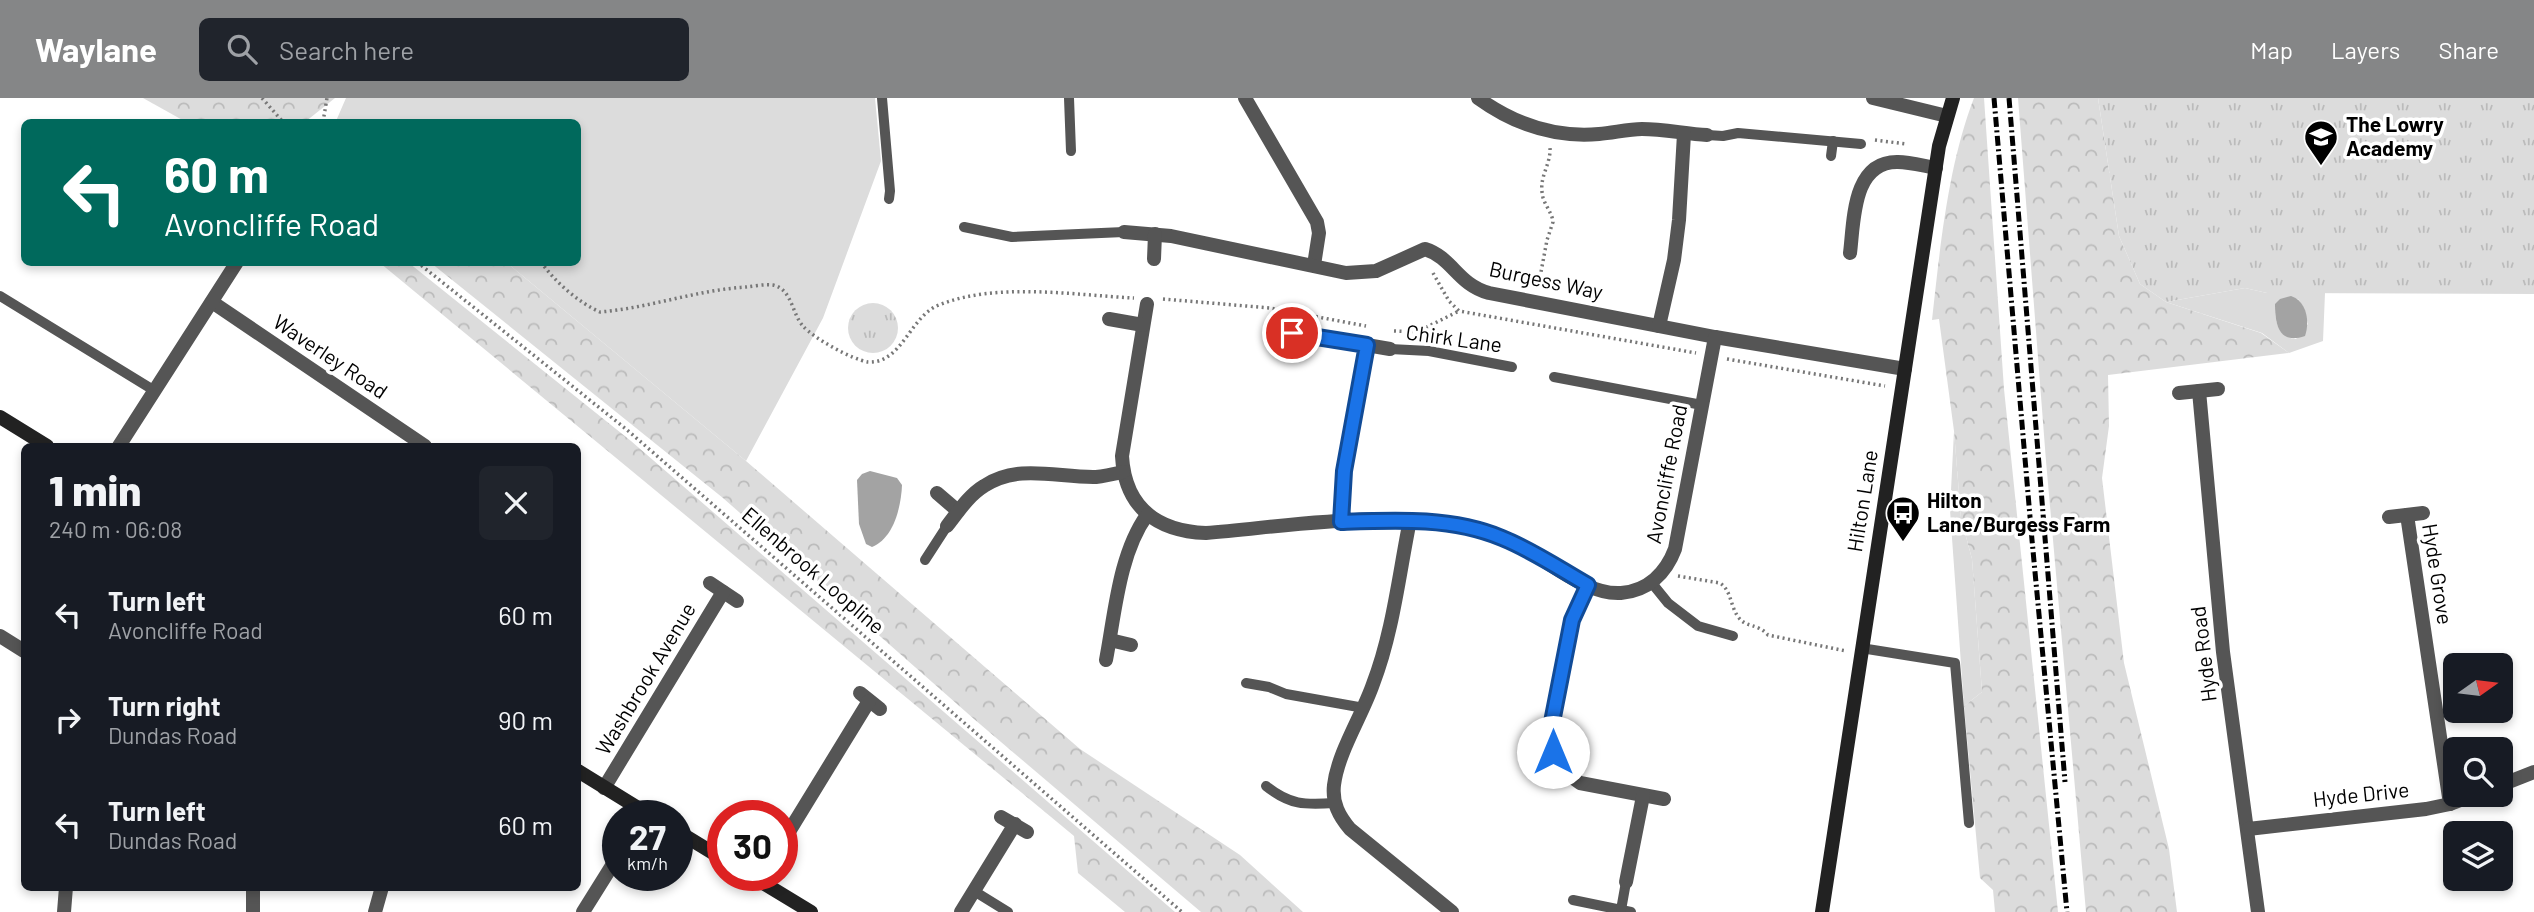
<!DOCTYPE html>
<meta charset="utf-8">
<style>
:root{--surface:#171b24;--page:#20242c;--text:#f1f3f6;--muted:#9ea1a6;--accent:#858687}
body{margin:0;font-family:Barlow,sans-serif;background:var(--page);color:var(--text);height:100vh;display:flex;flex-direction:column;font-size:26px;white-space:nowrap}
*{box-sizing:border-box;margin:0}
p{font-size:23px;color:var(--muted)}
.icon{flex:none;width:38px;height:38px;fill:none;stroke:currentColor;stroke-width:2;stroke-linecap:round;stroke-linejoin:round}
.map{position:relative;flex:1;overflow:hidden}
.side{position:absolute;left:21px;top:345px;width:560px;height:448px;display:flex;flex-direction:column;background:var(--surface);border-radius:10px;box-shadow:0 4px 10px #0003}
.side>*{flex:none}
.top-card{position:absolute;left:21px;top:21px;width:560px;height:147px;border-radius:10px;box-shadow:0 4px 10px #0003;background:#00695c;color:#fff;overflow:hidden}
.needle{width:46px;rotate:76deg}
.fabs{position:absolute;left:2443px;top:555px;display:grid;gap:14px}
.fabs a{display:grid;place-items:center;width:70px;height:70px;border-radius:10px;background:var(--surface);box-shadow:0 4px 10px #0003;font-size:35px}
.speed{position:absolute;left:602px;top:702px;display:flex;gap:14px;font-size:35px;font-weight:700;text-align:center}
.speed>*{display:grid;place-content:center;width:91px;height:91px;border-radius:50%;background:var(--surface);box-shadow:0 4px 10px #0003;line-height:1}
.speed small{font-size:18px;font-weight:400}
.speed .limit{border:10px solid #d22;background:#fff;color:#111}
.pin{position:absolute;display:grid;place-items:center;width:60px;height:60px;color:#fff;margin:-30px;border:4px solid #fff;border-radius:50%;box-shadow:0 2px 7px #0007}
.me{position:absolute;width:77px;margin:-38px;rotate:0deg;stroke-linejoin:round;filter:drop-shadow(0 0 5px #0008)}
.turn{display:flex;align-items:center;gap:24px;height:147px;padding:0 28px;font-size:32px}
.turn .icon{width:91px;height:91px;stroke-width:2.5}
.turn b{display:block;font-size:49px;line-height:60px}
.round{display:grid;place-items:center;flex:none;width:74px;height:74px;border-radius:10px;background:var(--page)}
.head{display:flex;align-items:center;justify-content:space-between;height:119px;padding:0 28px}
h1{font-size:42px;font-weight:800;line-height:52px}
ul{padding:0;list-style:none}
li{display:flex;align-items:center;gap:21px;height:105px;padding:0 28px}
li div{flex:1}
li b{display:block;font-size:26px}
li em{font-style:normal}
header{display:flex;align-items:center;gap:42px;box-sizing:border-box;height:98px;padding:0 35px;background:var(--accent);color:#fff}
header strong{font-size:33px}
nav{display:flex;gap:38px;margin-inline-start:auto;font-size:24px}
.search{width:490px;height:63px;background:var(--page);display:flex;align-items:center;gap:18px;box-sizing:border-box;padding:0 24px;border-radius:10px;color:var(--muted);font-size:26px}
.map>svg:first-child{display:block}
</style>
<header>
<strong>Waylane</strong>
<div class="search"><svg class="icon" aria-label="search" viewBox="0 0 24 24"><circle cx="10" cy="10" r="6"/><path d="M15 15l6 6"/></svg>Search here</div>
<nav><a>Map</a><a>Layers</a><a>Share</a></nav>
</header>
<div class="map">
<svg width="2534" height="814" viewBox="0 0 2534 814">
<defs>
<pattern id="forest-crowns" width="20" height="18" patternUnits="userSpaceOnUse" patternTransform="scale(1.75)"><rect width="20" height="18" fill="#dcdcdc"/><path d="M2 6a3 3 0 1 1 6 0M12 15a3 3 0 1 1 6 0" fill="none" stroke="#bbb"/></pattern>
<pattern id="park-tufts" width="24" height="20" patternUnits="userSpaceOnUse" patternTransform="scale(1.75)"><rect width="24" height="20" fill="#dcdcdc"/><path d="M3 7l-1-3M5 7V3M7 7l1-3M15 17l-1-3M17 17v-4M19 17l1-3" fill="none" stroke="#bbb"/></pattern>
</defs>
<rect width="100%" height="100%" fill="#fff"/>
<!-- grass -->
<g fill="#dcdcdc" fill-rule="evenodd">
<path d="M 346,0 L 875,0 L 881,63 L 823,220 L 746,363 L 507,165 L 578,164 L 578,24 L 338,24 L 336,23 Z"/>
<path d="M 2245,190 L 2267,195 L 2325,195 L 2323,243 L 2289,255 L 2262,235 L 2166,204 ZM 2298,201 L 2303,208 L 2308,226 L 2296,241 C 2277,239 2275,223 2275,206 Z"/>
<path d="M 1954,333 L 1961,420 L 1972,461 L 1982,594 L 1964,608 L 1950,412 Z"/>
</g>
<!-- forest -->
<g fill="url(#forest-crowns)">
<path d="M 143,0 L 335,0 L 305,24 L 186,24 Z"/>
<path d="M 1974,0 L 1984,0 L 2004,291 L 2058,814 L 1995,814 L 1993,792 L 1980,780 L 1964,608 L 1982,594 L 1972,461 L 1961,420 L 1954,333 L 1939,221 L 1932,222 C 1940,150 1948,67 1974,0 Z"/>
<path d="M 2018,0 L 2098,0 L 2119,138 L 2140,186 L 2166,204 L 2261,235 L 2289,255 L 2108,277 L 2109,328 L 2102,380 L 2124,565 L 2169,751 L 2177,814 L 2086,814 L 2046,363 Z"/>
<path d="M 380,165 L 409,165 L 631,343 L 1175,814 L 1125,814 L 1078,775 L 1074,738 Z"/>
<path d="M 431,165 L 507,165 L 746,363 L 1080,651 L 1240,757 L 1303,814 L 1201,814 L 974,621 L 723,400 Z"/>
</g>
<!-- park -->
<g fill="url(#park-tufts)">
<path d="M 2098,0 L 2534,0 L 2534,196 L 2267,195 L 2245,190 L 2166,204 L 2140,186 L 2119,138 Z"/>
<circle cx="873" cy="230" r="25"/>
</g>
<!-- water -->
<g fill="#a3a3a3">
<path d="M 2291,198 C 2307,203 2310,224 2305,238 C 2279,247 2275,227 2275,206 L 2280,201 Z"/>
<path d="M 870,373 L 897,380 L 902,387 C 901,409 894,440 872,449 L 866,446 L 859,426 L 857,382 L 862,376 Z"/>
</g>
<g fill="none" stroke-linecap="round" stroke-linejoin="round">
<!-- path -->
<g stroke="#777" stroke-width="3.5" stroke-dasharray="2 3.5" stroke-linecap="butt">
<path d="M 262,0 L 283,24"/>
<path d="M 323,24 L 327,0"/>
<path d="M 1875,42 L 1906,46"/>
<path d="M 417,164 L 626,331 L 1182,814"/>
<path d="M 541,164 C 554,183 579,205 600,214 C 649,210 697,192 746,189 C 754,188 765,186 773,187 C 792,191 792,216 803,228 C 813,240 853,262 868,264 C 902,266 910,218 939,207 C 996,184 1073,197 1134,200"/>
<path d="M 1433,175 L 1449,203 L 1459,213 L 1696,255"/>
<path d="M 1538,190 L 1547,142 L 1553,124 C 1552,113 1542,105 1542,93 C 1540,78 1551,65 1550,50"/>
<path d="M 1163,201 L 1270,210 L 1366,228"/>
<path d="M 1394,233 L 1417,234 L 1459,213"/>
<path d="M 1727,261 L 1885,288"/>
<path d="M 1678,478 L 1720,485 C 1732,493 1730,509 1739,520 C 1747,530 1757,525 1768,537 L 1846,553"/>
</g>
<!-- lane -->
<g stroke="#555" stroke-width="10">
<path d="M 882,0 L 890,93 L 889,101"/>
<path d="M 1069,0 L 1071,53"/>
<path d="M 1707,37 L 1723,38 L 1738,35 L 1861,46"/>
<path d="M 1831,58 L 1833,43"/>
<path d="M 964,129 L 1012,139 L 1124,134"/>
<path d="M 0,198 L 155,293"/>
<path d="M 1271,231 L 1349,244"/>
<path d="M 1390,251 L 1429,253 L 1512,269"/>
<path d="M 1554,279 L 1702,307"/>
<path d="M 925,462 L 947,428"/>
<path d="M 1651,484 L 1668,505 L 1698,528 L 1733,538"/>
<path d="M 1861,550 L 1955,565 L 1969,725"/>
<path d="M 1246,585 L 1269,589 L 1286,596 L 1364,610"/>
<path d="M 1266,688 C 1290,707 1304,707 1334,705"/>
<path d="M 974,793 L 1008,814"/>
<path d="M 1573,802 L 1631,814"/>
<path d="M 1621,812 L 1626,784"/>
</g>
<!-- street -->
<g stroke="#555" stroke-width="14">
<path d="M 1245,0 L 1317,124 L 1319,135 L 1314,167"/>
<path d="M 1478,0 C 1514,26 1554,40 1599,36 C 1613,35 1628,31 1642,31 C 1664,31 1686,36 1707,37"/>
<path d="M 1873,0 L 1947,18"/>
<path d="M 1124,134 L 1171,138 L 1346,175 L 1376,173 L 1425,151 C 1453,160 1457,186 1489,195 L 1715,239 L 1905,271"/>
<path d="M 1850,155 C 1854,124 1852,63 1898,64 C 1910,64 1924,68 1936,70"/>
<path d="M 1154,161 L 1155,136"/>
<path d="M 212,204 L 425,348"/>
<path d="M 1147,206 L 1122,358 C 1125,409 1156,433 1206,435 C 1292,428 1391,410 1476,432 C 1495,437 1513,444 1530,454 C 1556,469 1589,497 1621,495 C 1648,493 1666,475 1675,451 L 1715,239"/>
<path d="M 1109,221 L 1143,227"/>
<path d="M 1659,228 L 1674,162 L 1679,122 L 1684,36"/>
<path d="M 1349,244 L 1390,251"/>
<path d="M 2199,293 L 2223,554 L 2258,814"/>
<path d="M 2179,295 L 2218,291"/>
<path d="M 119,348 L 237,164"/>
<path d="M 937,395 L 958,413"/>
<path d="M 2407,417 L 2450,706"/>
<path d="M 2389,419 L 2423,415"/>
<path d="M 1410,422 C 1399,476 1393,534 1373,586 C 1362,618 1338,654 1334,687 C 1332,705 1339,718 1350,731 L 1452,814"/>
<path d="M 1341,424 L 1344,373 L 1367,247"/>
<path d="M 947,428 C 958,414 969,397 984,388 C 1019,365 1058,380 1096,379 C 1105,378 1114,376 1123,374"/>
<path d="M 710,485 L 737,503"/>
<path d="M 1588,487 L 1572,522 L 1552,624 C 1550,651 1557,670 1580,685 L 1664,701"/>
<path d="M 0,538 L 24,553"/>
<path d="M 1110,542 L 1131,547"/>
<path d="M 1106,562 C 1115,515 1119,456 1147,417"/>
<path d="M 860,595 L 880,611"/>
<path d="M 2501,687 L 2534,674"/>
<path d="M 604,690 L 723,494"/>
<path d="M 1001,719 L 1027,734"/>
<path d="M 2248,731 L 2426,711 L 2450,706 L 2476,696"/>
<path d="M 782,745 L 869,603"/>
<path d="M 1626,784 L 1643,698"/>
<path d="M 253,789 L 253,814"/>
<path d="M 64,814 L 66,789"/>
<path d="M 375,814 L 382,789"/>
<path d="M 583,814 L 618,758"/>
<path d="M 961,814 L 1015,726"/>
</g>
<!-- secondary -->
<g stroke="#222" stroke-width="14">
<path d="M 0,319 L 47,348"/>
<path d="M 578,673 L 651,718"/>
<path d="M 677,733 L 723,761"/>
<path d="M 750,777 L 811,814"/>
<path d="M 1822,814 L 1939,48 L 1953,0"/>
</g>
<!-- rail -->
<g stroke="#000" stroke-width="5" stroke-dasharray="10 3.5 2 3.5" stroke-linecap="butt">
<path d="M 1994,0 L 2032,442 L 2067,814"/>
<path d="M 2009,0 L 2065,684"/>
</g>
</g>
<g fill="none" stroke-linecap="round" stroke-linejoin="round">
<!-- route casing -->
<g stroke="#114b97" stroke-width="18">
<path id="route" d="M 1292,235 L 1367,247 L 1344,373 L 1341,424 C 1395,422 1452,419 1502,440 C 1532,452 1560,471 1588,487 L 1572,522 L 1552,624 L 1553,654"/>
</g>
<!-- route -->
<use href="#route" stroke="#1a73e8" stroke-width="12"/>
</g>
<!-- icons -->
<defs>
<g id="school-pin" transform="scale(1.75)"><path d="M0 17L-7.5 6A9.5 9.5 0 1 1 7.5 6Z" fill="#000" stroke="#fff"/><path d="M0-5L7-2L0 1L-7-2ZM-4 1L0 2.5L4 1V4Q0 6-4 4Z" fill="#fff"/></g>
<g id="bus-pin" transform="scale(1.75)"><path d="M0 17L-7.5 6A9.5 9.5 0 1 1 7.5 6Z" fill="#000" stroke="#fff"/><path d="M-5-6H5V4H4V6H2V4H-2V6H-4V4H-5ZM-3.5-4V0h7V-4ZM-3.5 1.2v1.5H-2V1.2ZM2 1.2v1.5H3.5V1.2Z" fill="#fff"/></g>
</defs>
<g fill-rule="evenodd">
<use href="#school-pin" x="2321" y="39"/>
<use href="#bus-pin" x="1903" y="415"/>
</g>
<g text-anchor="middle" stroke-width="7" stroke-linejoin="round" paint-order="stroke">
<!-- poi labels -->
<g font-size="21" font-weight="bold" fill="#000" stroke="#fff" text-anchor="start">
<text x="2346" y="34">The Lowry<tspan x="2346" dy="24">Academy</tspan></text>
<text x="1927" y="410">Hilton<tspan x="1927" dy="24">Lane/Burgess Farm</tspan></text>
</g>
<!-- street labels -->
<g font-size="21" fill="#000" stroke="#fff">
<text transform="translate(1546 183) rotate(12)" y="7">Burgess Way</text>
<text transform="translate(1454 241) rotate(8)" y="7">Chirk Lane</text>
<text transform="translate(330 259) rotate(34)" y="7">Waverley Road</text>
<text transform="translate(1667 376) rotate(-79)" y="7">Avoncliffe Road</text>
<text transform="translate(1863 403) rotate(-81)" y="7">Hilton Lane</text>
<text transform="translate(813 473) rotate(41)" y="7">Ellenbrook Loopline</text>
<text transform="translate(2437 476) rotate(81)" y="7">Hyde Grove</text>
<text transform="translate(2204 556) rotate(-97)" y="7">Hyde Road</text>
<text transform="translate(646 581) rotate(-59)" y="7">Washbrook Avenue</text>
<text transform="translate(2361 697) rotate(-6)" y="7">Hyde Drive</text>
</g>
</g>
</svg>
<div class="fabs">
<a><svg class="needle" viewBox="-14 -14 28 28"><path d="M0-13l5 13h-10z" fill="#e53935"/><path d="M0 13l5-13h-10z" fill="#9ea1a6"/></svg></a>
<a><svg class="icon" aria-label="search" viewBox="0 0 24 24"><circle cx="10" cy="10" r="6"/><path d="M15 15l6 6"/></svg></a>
<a><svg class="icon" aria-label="layers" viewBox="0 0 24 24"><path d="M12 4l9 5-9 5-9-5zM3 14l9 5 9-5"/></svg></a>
</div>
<div class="speed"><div>27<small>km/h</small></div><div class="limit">30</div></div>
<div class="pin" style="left:1292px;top:235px;background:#d93025"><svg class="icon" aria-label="arrive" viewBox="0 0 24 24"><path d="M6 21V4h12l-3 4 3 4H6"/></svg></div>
<svg class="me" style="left:1553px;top:654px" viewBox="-20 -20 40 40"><circle r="19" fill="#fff"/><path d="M0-13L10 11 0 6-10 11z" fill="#1a73e8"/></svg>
<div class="top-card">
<div class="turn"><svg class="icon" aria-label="left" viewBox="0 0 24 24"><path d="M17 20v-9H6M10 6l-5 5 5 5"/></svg><div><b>60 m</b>Avoncliffe Road</div></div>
</div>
<section class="side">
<div class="head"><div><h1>1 min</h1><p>240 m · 06:08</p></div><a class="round"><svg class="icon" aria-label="close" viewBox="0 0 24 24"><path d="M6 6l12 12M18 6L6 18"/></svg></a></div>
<ul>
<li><svg class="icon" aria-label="left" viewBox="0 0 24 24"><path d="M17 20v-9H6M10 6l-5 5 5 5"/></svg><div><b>Turn left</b><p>Avoncliffe Road</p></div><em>60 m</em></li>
<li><svg class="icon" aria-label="right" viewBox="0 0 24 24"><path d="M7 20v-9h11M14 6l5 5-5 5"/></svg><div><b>Turn right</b><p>Dundas Road</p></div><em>90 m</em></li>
<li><svg class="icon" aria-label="left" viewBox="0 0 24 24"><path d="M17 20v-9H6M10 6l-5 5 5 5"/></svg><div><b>Turn left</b><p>Dundas Road</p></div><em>60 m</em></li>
</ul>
</section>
</div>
